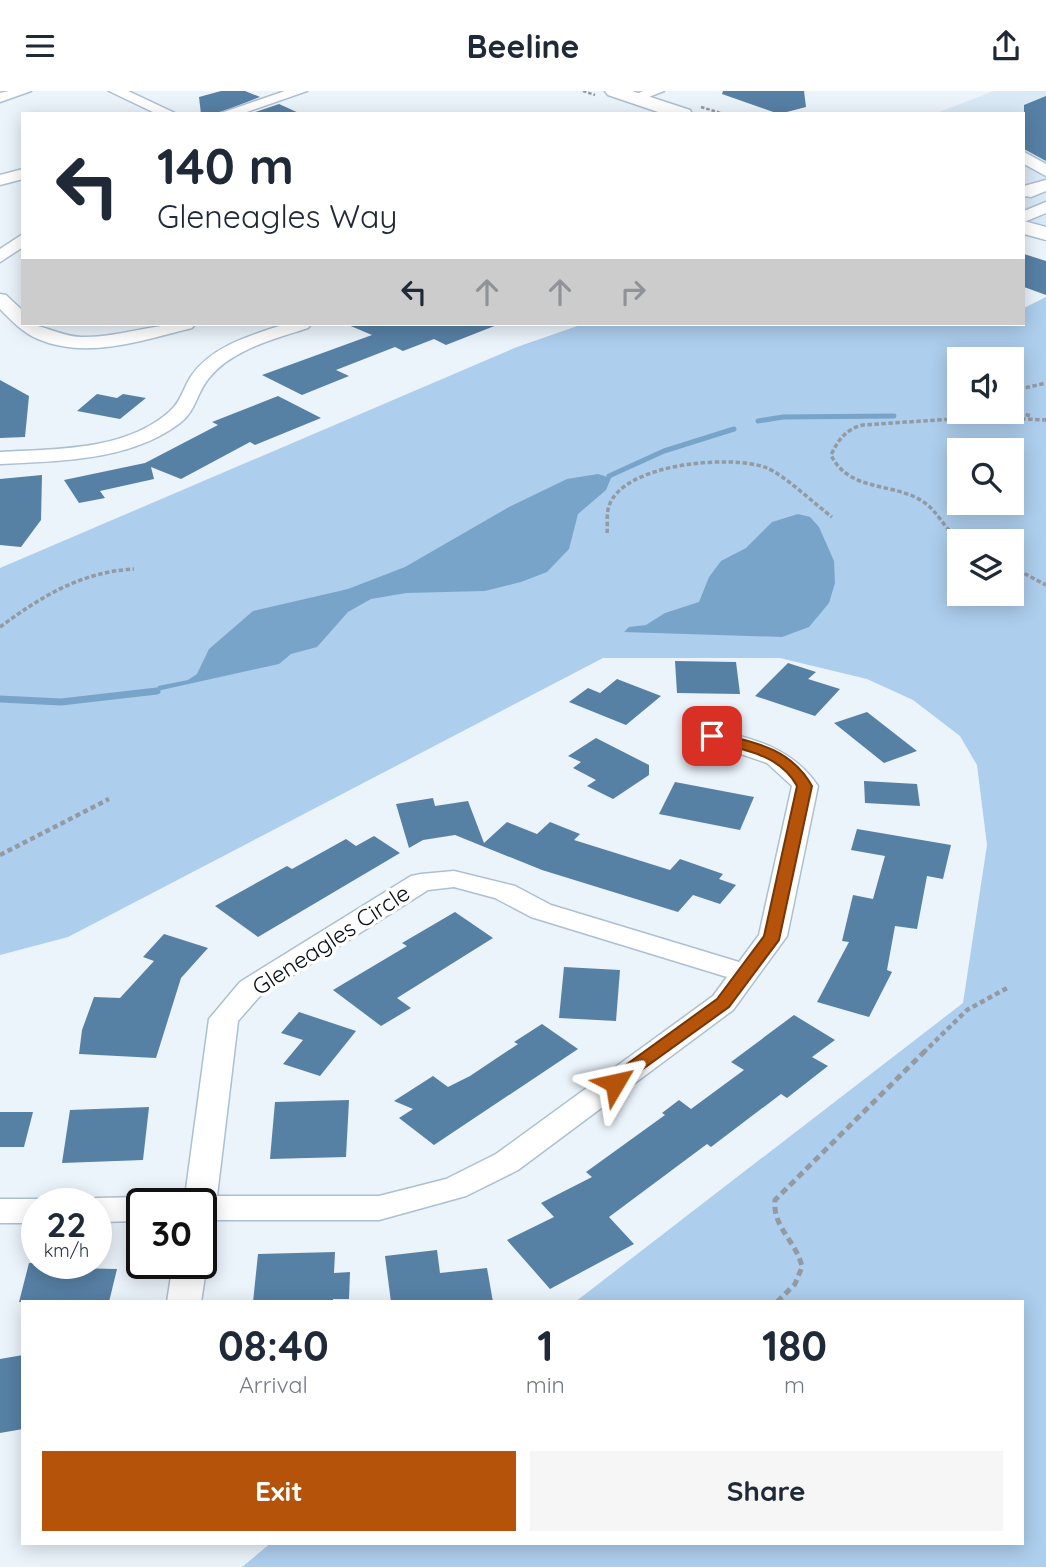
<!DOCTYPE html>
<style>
:root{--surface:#fff;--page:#f6f6f7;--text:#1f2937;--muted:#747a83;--accent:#b45309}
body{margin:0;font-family:Quicksand,sans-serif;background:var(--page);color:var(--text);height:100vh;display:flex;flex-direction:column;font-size:26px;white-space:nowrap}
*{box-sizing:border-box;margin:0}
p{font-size:23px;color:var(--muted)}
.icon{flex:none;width:38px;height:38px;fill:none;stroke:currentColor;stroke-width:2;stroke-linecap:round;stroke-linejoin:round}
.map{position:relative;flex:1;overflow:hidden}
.details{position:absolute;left:21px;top:1209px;width:1003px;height:245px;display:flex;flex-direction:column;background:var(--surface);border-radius:0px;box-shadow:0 4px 18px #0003}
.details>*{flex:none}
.guide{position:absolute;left:21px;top:21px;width:1004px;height:214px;border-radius:0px;box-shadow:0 4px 18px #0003;background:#fff;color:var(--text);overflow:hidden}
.tools{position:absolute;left:947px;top:256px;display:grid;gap:14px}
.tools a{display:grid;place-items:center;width:77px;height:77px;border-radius:0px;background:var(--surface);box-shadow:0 4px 18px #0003;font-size:35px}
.speed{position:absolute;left:21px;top:1097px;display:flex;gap:14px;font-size:35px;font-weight:700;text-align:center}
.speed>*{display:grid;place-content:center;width:91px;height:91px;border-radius:50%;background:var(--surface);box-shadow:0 4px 18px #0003;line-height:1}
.speed small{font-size:18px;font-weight:400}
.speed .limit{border:4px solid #111;border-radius:10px;background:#fff;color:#111}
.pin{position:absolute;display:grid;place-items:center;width:60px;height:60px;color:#fff;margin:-30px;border-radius:14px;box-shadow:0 4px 10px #0006}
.me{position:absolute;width:77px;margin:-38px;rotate:54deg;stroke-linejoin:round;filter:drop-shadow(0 0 5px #0008)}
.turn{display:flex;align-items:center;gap:24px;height:147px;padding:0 21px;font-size:32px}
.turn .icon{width:91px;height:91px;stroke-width:2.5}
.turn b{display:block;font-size:49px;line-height:60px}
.lanes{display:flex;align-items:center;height:66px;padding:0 21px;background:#0003;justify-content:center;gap:35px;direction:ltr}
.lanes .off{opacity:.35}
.eta{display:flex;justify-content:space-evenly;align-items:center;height:119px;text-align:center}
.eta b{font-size:42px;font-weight:800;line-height:49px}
.cta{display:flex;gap:14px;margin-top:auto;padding:14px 21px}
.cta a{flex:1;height:80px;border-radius:0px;background:var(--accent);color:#fff;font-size:28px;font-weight:800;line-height:80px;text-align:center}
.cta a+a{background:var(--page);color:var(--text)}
header{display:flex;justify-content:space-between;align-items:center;height:91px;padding:0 21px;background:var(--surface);font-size:32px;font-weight:800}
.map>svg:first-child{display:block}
</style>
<header><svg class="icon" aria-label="menu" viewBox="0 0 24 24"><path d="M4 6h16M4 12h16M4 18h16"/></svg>Beeline<svg class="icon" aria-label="share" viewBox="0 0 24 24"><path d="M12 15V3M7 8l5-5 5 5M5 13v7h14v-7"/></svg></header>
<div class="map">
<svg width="1046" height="1476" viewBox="0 0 1046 1476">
<rect width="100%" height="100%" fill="#ebf3fb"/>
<!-- built -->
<path fill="#d9e9f6" d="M 994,0 L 1046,0 L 1046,135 L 1024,128 L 1024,23 L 934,23 Z"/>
<!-- green -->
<path fill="#adceed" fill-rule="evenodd" d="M 1046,206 L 1046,1476 L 242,1476 L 271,1452 L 1022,1452 L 1022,1211 L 575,1211 L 963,912 L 987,754 L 977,674 L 960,645 L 913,609 L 867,588 L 780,567 L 603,567 L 68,846 L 0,864 L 0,477 L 517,256 L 583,233 L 1024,233 L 1024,217 ZM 959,268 L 1012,268 L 1012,320 L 959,320 ZM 959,359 L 1012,359 L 1012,411 L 959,411 ZM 959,450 L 1012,450 L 1012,502 L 959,502 Z"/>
<!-- water -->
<g fill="#79a4c9">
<path d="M 598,383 L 611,387 L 606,399 L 578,423 L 569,458 L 547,481 L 521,491 L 485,500 L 406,502 L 371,508 L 348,521 L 317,556 L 291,563 L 279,573 L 157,600 L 158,595 L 188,589 L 197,583 L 209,558 L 253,520 L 348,498 L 405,476 L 509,416 L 567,388 Z"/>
<path d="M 798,423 L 810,426 L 819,436 L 834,470 L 835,492 L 829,512 L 809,536 L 782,546 L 624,541 L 629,536 L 646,534 L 665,522 L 699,511 L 709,486 L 721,470 L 746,457 L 772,431 Z"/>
</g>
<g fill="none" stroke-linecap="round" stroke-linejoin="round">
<!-- stream-far1 -->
<g stroke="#79a4c9" stroke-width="5">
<path d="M 758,330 L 783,326 L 894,325"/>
<path d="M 609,385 L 664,360 L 734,338"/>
</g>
<!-- stream -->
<path stroke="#79a4c9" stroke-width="7" d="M 0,608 L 61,611 L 157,600"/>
</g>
<!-- building -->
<g fill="#5780a5">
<path d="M 221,0 L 245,0 L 260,6 L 216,23 L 201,23 L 199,6 Z"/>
<path d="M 723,0 L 804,0 L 806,16 L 779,23 L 722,3 Z"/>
<path d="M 1046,5 L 1046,70 L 1024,58 L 1024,14 Z"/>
<path d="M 279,13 L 301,23 L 250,23 Z"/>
<path d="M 1024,163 L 1046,170 L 1046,204 L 1024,196 Z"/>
<path d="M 346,233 L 497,233 L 497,234 L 446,254 L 434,248 L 403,260 L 395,256 L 336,279 L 349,285 L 302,304 L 262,284 L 372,244 Z"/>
<path d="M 0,289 L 29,305 L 25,346 L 0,347 Z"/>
<path d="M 97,303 L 117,307 L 123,303 L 146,307 L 120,328 L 77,320 Z"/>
<path d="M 278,305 L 321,327 L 255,354 L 250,351 L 181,388 L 151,376 L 154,388 L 100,400 L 105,407 L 79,412 L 64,389 L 145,372 L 218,334 L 212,331 Z"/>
<path d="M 42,384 L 41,429 L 21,456 L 0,454 L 0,388 Z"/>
<path d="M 675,570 L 736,571 L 740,603 L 677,602 Z"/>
<path d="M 788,572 L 816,581 L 808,588 L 840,598 L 815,625 L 755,605 Z"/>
<path d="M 617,588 L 661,605 L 626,634 L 569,611 L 588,597 L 600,602 Z"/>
<path d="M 867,621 L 917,660 L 884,672 L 834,632 Z"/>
<path d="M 596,647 L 649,674 L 649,684 L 613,708 L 587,695 L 596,689 L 573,677 L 581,671 L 568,665 Z"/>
<path d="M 864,690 L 917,693 L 920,715 L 865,712 Z"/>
<path d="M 675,691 L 754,706 L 740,739 L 659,723 Z"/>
<path d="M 433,707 L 435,715 L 468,710 L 484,752 L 507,731 L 537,743 L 550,731 L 580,743 L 574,749 L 670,779 L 680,768 L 723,783 L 719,788 L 736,794 L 720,813 L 693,804 L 678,821 L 542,779 L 455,744 L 423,749 L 409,757 L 396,713 Z"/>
<path d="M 857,738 L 951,754 L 943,788 L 927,785 L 917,838 L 895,835 L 887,879 L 892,881 L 869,926 L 817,911 L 849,851 L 842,850 L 853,804 L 873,808 L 885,765 L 851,759 Z"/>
<path d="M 374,745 L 400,762 L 258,846 L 215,815 L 287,775 L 292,778 L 346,748 L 356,755 Z"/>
<path d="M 455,821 L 493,847 L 397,907 L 411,917 L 381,935 L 333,899 L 407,855 L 402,852 Z"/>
<path d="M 164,843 L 208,857 L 181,887 L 156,967 L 79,963 L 82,939 L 94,906 L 120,907 L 154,870 L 143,866 Z"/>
<path d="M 564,876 L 620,879 L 616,930 L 559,927 Z"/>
<path d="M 299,921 L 356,940 L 320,985 L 283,973 L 303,949 L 281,942 Z"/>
<path d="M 794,924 L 835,949 L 812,966 L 828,975 L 787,1007 L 781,1003 L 711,1056 L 707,1053 L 609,1126 L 634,1153 L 550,1198 L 507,1149 L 554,1126 L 541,1112 L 592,1086 L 586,1081 L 665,1024 L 662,1022 L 679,1009 L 691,1018 L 744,979 L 731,971 Z"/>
<path d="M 542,933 L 578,958 L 434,1054 L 399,1027 L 413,1018 L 394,1010 L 433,985 L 448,996 L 470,985 L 518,953 L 514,951 Z"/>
<path d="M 349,1009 L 346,1066 L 270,1068 L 275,1011 Z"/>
<path d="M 149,1016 L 143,1069 L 62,1072 L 70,1019 Z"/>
<path d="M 0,1021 L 33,1021 L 24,1056 L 0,1056 Z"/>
<path d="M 437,1159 L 440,1182 L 487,1177 L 493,1211 L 391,1211 L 385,1165 Z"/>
<path d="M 335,1161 L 334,1182 L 350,1181 L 349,1208 L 333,1208 L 333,1211 L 253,1211 L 258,1163 Z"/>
<path d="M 29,1172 L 71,1172 L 70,1177 L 117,1178 L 109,1211 L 19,1211 Z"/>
<path d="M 23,1264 L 23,1338 L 0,1342 L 0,1268 Z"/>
</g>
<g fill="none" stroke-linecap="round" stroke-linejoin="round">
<!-- minor casing -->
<g stroke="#acc0d2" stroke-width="3">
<g id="minor">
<path d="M 9,0 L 31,0 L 0,11 L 0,2 Z"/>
<path d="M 109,0 L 128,0 L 177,23 L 157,23 Z"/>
<path d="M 285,0 L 307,0 L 241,23 L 218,23 Z"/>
<path d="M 643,0 L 664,0 L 636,11 L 629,7 Z"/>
<path d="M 1024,61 L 1046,73 L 1046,85 L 1024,73 Z"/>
<path d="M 23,78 L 23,88 L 0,94 L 0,84 Z"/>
<path d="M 1046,89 L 1046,100 L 1031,106 L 1024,105 L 1024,95 Z"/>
<path d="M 1046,111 L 1046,122 L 1024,131 L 1024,120 Z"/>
<path d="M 23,143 L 23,156 L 0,171 L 0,158 Z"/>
<path d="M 0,203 L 6,204 L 23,220 L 23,233 C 43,233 59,245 81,246 C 120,247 156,231 195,233 L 192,237 C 143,249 87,269 38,248 C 23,242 11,229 0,218 Z"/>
<path d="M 285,233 L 311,233 L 308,237 C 275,248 232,258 209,287 C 197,301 196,320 180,332 C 130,370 60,370 0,373 L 0,361 C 55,358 126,360 170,320 C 181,311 184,295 192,284 C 213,254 253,244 285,233 Z"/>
<path d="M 712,638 C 755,648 792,657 818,695 L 787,845 L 733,919 L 518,1079 L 466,1105 L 379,1129 L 201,1129 L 201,1113 L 184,1113 L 209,928 L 240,891 L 411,785 L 421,783 L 454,780 L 515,795 L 551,814 L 739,871 L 759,844 L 792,695 L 767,672 L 703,650 L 700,645 L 703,640 ZM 454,796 L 495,807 L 531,826 L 727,886 L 713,905 L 496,1063 L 446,1088 L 379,1105 L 217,1105 L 238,930 L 260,905 L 428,799 Z"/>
<path d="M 142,1106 L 155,1113 L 142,1113 L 142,1130 L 96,1131 L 96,1113 L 83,1113 L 96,1107 Z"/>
<path d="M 0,1108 L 37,1108 L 49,1113 L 37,1113 L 37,1132 L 0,1132 Z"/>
<path d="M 201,1163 L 207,1172 L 201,1211 L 167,1211 L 173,1172 L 201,1172 Z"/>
</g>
</g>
<!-- major casing -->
<g stroke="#acc0d2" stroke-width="3">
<g id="major">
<path d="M 605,0 L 632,0 L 690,19 L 692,23 L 664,23 L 608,4 Z"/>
<path d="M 1024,130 L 1046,136 L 1046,149 L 1024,143 Z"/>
</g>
</g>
<!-- path-far3 -->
<g stroke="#939aa2" stroke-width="2.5" stroke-dasharray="3.5 2" stroke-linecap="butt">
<path d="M 583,0 L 595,4"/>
<path d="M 701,16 L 724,23"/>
</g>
<!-- path-far2 -->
<g stroke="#939aa2" stroke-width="3.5" stroke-dasharray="4.5 2.5" stroke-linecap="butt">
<path d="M 1012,300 L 1046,292"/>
<path d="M 1012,320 L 1031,325"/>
<path d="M 607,442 C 608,434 606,423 609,415 C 623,372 732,363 767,377 C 784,384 816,414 832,426"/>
<path d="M 959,450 C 945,438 937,419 922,410 C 892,391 849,401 831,364 C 838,349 846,338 863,334 L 982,326 L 1046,329"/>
<path d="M 1012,476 L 1046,494"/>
<path d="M 0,536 C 42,505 81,481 134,478"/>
</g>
<!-- path-far1 -->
<g stroke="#939aa2" stroke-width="4.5" stroke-dasharray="5 3.5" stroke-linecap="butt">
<path d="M 0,764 L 109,708"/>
<path d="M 923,962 L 967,919 L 1009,896"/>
</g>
<!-- path -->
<path stroke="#939aa2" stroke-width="5" stroke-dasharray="7 4.5" stroke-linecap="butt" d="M 777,1211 L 795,1193 L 802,1176 C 797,1151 772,1136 775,1109 L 925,960"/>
<!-- minor -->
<use href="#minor" fill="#fff" fill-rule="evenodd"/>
<!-- major -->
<use href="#major" fill="#fff" fill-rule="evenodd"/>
</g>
<!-- route -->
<path fill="#b45309" stroke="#753606" stroke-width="2" d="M 712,641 C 753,651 790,656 812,695 L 779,849 L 729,916 L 615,998 L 606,992 L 608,987 L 717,908 L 764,845 L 797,695 C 779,662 740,658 706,649 L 706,642 Z"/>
<g text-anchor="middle" stroke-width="7" stroke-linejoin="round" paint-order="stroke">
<!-- street labels -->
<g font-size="23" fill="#070e14" stroke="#fff">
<text transform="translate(331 849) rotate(-33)" y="8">Gleneagles Circle</text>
</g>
</g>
</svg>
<div class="tools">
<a><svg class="icon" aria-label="sound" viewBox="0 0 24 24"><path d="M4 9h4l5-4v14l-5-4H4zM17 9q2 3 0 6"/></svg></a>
<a><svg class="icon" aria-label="search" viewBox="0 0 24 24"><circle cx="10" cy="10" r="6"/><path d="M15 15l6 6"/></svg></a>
<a><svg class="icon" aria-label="layers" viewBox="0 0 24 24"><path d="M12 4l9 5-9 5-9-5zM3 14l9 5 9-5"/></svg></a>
</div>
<div class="speed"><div>22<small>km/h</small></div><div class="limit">30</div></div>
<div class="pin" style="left:712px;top:645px;background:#d93025"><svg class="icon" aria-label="arrive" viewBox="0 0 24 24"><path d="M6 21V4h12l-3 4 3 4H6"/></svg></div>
<svg class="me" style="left:615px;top:992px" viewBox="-20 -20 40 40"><path d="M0-17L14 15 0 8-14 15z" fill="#b45309" stroke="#fff" stroke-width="4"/></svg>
<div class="guide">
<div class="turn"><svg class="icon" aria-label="left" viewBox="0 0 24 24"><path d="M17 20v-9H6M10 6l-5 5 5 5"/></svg><div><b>140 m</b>Gleneagles Way</div></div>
<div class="lanes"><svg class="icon" aria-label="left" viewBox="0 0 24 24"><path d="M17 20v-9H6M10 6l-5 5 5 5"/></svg><svg class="icon off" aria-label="ahead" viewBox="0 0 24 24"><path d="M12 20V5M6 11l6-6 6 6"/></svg><svg class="icon off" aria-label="ahead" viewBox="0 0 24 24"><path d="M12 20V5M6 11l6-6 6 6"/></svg><svg class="icon off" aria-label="right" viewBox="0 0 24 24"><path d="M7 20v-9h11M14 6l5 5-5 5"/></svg></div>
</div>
<section class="details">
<div class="eta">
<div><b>08:40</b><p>Arrival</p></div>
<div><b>1</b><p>min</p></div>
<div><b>180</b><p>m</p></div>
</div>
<div class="cta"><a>Exit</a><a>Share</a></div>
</section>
</div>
